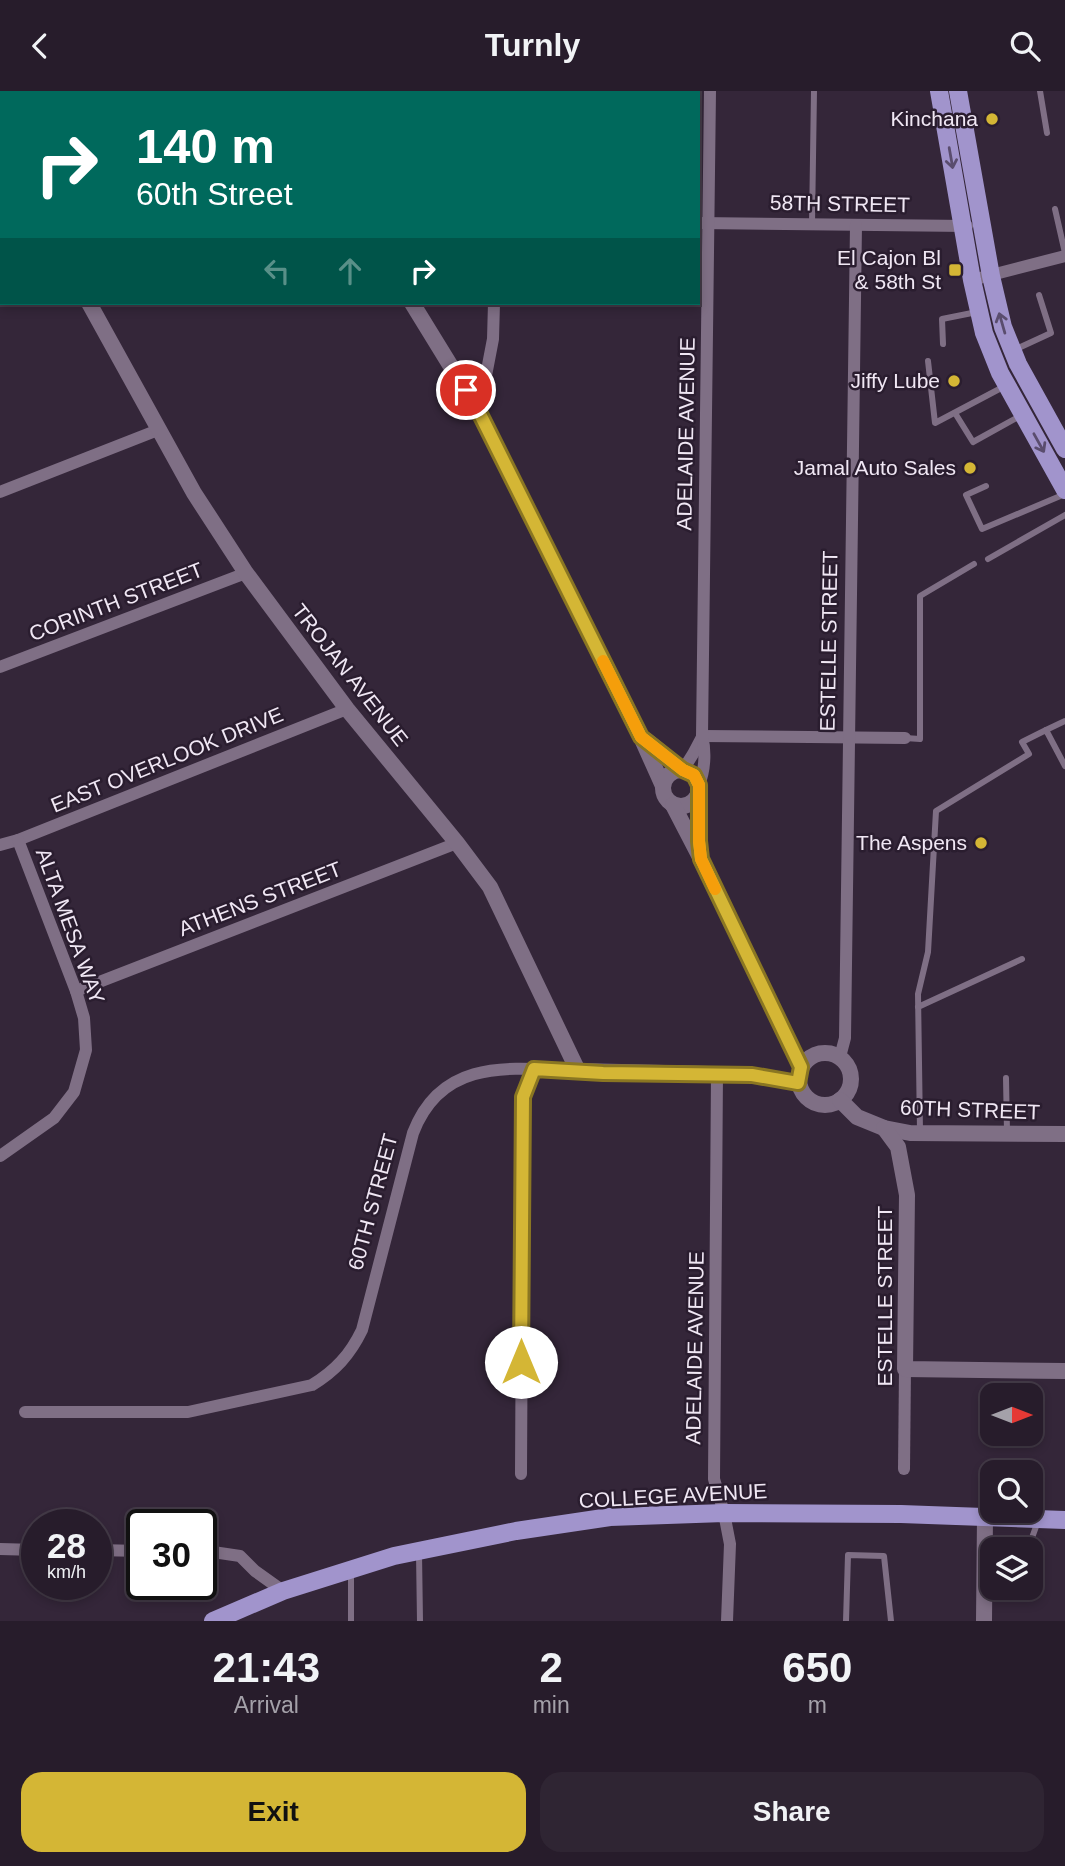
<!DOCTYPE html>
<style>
:root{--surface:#271c2b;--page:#2f2533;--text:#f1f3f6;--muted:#a4a1a9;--line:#433a47;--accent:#d4b635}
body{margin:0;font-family:Helvetica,sans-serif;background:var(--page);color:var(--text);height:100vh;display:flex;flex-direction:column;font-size:26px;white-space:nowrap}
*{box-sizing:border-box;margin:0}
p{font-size:23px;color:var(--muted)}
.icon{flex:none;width:38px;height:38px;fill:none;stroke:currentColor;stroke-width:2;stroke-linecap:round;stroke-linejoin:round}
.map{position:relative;height:1530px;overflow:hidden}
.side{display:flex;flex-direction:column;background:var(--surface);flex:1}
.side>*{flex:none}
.banner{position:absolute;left:0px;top:0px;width:700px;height:214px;box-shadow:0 4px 10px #0003,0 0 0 2px var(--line);background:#00695c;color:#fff;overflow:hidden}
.needle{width:46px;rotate:90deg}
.buttons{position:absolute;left:980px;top:1292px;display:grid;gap:14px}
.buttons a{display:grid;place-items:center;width:63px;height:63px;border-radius:14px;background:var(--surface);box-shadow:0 4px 10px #0003,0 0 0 2px var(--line);font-size:35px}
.speed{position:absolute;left:21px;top:1418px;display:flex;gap:14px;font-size:35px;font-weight:700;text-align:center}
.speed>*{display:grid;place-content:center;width:91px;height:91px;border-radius:50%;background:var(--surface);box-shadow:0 4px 10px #0003,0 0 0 2px var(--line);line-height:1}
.speed small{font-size:18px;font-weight:400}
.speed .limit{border:4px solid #111;border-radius:10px;background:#fff;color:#111}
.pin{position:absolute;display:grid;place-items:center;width:60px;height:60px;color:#fff;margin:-30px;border:4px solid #fff;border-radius:50%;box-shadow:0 2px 7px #0007}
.me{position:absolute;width:77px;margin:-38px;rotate:0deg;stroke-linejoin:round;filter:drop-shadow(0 0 5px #0008)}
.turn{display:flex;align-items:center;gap:24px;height:147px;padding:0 21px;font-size:32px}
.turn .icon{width:91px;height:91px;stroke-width:2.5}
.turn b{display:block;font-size:49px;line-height:60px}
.lanes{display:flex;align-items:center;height:66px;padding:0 21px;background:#0003;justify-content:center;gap:35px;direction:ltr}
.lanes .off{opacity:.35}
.eta{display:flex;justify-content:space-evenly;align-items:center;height:119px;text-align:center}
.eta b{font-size:42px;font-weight:800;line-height:49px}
.cta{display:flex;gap:14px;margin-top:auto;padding:14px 21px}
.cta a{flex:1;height:80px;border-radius:21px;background:var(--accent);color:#111;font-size:28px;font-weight:800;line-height:80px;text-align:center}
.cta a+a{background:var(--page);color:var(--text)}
header{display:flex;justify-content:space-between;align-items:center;height:91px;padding:0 21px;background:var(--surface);font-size:32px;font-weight:800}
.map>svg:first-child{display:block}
</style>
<header><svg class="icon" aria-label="back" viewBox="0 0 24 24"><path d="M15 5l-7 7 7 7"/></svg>Turnly<svg class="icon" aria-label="search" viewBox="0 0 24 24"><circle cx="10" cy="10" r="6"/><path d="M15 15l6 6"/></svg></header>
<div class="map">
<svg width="1065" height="1530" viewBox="0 0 1065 1530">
<rect width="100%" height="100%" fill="#342639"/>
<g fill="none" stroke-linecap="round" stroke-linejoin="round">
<!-- service -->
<g stroke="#7f6f85" stroke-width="6">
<path d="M 1040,0 L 1047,42"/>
<path d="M 606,2 L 606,0"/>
<path d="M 1055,118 L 1065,162"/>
<path d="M 812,133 L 814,0"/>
<path d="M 943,253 L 942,228 L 977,221"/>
<path d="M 1014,259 L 1051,242 L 1039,204"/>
<path d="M 928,270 L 935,332 L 1005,295"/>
<path d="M 955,322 L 973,351 L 1020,325"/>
<path d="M 986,395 L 966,404 L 982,438 L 1065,403"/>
<path d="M 988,468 L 1065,424"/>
<path d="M 1046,639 L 1065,630"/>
<path d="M 905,647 L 920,648 L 920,505 L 974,473"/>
<path d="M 918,916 L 1022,868"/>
<path d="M 1006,987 L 1007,1041"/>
<path d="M 920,1040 L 918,903 L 928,861 L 936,720 L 1029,663 L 1022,651 L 1046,639 L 1065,675"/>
<path d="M 1028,1458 L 1038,1430"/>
<path d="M 419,1462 L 420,1530"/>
<path d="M 986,1503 L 1015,1503 L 1017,1496"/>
<path d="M 351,1530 L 351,1481"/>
<path d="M 846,1530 L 848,1464 L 884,1465 L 891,1530"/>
</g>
<!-- minor -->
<g stroke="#7f6f85" stroke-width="12">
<path d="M 497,2 L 497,0"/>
<path d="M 698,132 L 967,135"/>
<path d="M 972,189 L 1065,165"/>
<path d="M 479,321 L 493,248 L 494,212"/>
<path d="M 0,401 L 158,339"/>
<path d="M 0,576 L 246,482"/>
<path d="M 702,645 L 905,647"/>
<path d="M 683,679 L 693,663 L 702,646"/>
<path d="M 699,694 C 705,679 706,660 702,645 L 710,0"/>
<path d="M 0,754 L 18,749 L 347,618"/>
<path d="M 76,900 L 457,752"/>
<path d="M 840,966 L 845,947 L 856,134"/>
<path d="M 717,982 L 714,1388 L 724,1422 L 730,1453 L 727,1530"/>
<path d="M 0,1065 L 54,1027 L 74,1001 L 86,959 L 84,927 L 76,900 L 18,749"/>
<path d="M 25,1321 L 188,1321 L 312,1294 C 335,1280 350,1264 362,1239 L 413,1042 C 442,966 511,977 578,980"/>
<path d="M 904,1378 L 905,1278"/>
<path d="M 521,1383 L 523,1006 L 534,978"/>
<path d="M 0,1458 L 37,1459"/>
<path d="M 96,1459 L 142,1460"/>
<path d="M 201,1461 L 213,1461 L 240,1465 L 255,1480 L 283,1500"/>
</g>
<!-- tertiary -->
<g stroke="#7f6f85" stroke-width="16">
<path d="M 73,2 L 73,0"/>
<path d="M 0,126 L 2,125"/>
<path d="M 89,212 L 194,402 L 246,482 L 347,618 L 457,752 L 490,796 L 578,980 L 752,984 L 798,992"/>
<path d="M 412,212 L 479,321 L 641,646 L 663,695"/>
<path d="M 646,649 L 683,679"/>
<circle cx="681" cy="697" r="18"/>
<path d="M 700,701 L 700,759"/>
<path d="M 673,714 L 701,768 L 801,976"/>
<circle cx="825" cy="988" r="26"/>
<path d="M 840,1009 L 857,1026 L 884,1037 L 910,1042 L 1065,1043"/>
<path d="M 884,1037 L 898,1056 L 907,1104 L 905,1278 L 1065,1280"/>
<path d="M 984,1530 L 985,1426"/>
</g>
<!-- primary -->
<g stroke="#a194cc" stroke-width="18">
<path d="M 939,0 L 972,189 L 984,242 L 1000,282 L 1065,399"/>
<path d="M 958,0 L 991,185 L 1003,236 L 1018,273 L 1065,358"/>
<path d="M 213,1530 L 283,1500 L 394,1465 L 516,1440 L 610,1426 L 724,1422 L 901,1423 L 1065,1429"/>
</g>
</g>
<!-- one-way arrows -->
<defs><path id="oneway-shaft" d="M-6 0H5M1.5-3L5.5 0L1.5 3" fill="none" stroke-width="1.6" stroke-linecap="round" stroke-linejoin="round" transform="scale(1.75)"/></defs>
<g stroke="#5a4d6e">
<use href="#oneway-shaft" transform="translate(951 67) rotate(80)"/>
<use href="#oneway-shaft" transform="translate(1002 232) rotate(-106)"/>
<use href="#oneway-shaft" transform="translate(1039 352) rotate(61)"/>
</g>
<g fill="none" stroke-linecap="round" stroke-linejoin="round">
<!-- route casing -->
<g stroke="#8a7622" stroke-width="18">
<path id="route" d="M 466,299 L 479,321 L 641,646 L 683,679 L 694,684 L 699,694 L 699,750 L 701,768 L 801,976 L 798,992 L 752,984 L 603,982 L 534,978 L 523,1006 L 521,1271"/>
</g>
<!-- route -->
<use href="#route" stroke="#d4b635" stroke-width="12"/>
<!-- slow -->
<path stroke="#f59e0b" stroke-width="12" d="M 603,570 L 641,646 L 683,679 L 694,684 L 699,694 L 699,750 L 701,768 L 715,798"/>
</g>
<!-- markers -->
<g fill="#d4b635" stroke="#2a1d2f" stroke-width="2.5">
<circle cx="992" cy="28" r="7"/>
<rect x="948" y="172" width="14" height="14" rx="3.5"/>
<circle cx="954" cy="290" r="7"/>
<circle cx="970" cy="377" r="7"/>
<circle cx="981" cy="752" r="7"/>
</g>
<g text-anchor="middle" stroke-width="5" stroke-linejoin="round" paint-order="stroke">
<!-- poi labels -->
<g font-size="21" fill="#f0e7f4" stroke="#2a1d2f" text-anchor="end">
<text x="978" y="35">Kinchana</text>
<text x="941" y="174">El Cajon Bl<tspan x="941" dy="24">&amp; 58th St</tspan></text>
<text x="940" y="297">Jiffy Lube</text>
<text x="956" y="384">Jamal Auto Sales</text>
<text x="967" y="759">The Aspens</text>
</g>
<!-- street labels -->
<g font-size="21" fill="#f0e7f4" stroke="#2a1d2f">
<text transform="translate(840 113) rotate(1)" y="7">58TH STREET</text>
<text transform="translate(686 343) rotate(-89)" y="7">ADELAIDE AVENUE</text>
<text transform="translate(116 511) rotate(-21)" y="7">CORINTH STREET</text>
<text transform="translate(829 550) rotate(-89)" y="7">ESTELLE STREET</text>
<text transform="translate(350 584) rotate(52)" y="7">TROJAN AVENUE</text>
<text transform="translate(167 669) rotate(-22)" y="7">EAST OVERLOOK DRIVE</text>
<text transform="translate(260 808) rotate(-21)" y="7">ATHENS STREET</text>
<text transform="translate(70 835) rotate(70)" y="7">ALTA MESA WAY</text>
<text transform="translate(970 1019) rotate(2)" y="7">60TH STREET</text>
<text transform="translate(373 1111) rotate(-75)" y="7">60TH STREET</text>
<text transform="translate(885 1205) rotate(-90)" y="7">ESTELLE STREET</text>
<text transform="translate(695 1257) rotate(-89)" y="7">ADELAIDE AVENUE</text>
<text transform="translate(673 1405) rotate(-3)" y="7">COLLEGE AVENUE</text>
</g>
</g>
</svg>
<div class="buttons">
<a><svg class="needle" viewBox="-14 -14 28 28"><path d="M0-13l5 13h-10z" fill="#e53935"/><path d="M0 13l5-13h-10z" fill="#a4a1a9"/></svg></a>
<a><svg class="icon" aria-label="search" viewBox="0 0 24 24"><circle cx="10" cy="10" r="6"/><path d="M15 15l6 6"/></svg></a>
<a><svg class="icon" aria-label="layers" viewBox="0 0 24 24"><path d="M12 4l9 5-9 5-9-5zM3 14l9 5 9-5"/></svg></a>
</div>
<div class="speed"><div>28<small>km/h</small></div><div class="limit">30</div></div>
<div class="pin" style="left:466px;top:299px;background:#d93025"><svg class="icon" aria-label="arrive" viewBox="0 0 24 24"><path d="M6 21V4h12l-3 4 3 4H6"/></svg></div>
<svg class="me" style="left:521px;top:1271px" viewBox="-20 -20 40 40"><circle r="19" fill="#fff"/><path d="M0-13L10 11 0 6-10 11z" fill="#d4b635"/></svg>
<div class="banner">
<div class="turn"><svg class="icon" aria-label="right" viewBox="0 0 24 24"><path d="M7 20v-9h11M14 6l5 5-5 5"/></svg><div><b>140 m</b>60th Street</div></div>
<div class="lanes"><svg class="icon off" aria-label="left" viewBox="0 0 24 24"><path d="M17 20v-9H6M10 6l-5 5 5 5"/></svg><svg class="icon off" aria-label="ahead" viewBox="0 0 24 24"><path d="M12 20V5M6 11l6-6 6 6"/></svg><svg class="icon" aria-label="right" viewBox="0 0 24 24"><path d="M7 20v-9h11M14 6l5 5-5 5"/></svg></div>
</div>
</div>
<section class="side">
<div class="eta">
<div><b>21:43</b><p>Arrival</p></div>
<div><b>2</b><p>min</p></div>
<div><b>650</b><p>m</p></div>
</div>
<div class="cta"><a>Exit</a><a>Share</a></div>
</section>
